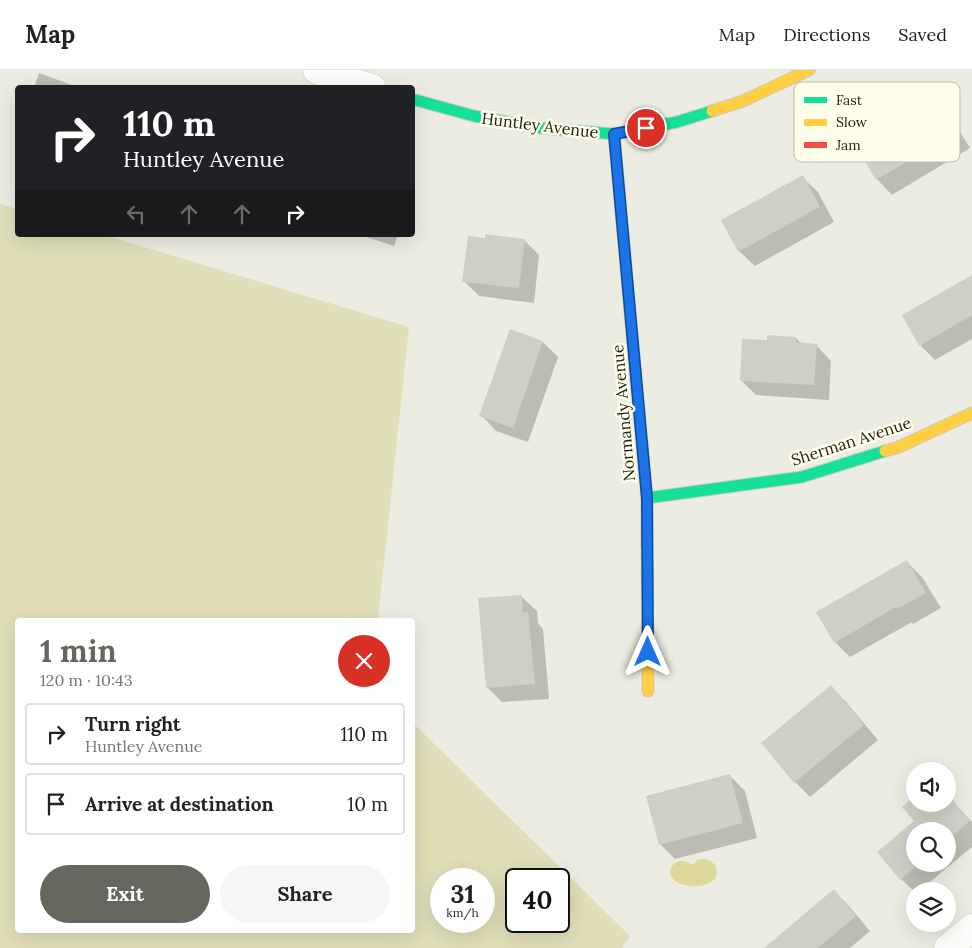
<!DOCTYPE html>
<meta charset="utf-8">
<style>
:root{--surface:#fff;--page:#f6f6f6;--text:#222;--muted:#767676;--line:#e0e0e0;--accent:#66665f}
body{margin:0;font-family:Lora,serif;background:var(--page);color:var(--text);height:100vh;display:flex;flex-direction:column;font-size:19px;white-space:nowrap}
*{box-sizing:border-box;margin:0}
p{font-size:16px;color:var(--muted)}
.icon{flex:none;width:28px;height:28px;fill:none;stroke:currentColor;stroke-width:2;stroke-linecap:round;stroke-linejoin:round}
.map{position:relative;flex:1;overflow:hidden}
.details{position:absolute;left:15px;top:548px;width:400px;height:315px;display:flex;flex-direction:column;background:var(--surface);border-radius:5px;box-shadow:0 5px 20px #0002}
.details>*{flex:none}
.hud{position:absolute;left:15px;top:15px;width:400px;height:152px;border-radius:5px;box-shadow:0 5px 20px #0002;background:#202124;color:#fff;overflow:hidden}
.tools{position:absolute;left:906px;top:692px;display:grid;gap:10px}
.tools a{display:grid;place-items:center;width:50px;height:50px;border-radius:50%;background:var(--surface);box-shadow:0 5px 20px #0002;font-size:25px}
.speed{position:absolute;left:430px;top:798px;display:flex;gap:10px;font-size:25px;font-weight:700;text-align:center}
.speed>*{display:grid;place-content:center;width:65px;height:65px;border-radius:50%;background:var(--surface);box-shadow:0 5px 20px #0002;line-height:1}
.speed small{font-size:12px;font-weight:400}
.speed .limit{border:2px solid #111;border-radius:8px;background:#fff;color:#111}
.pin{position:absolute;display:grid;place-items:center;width:42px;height:42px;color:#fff;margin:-21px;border:2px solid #fff;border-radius:50%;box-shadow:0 1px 5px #0007}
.me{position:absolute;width:55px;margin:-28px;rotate:0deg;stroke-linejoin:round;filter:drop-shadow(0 0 4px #0008)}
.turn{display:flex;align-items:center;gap:18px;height:105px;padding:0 25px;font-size:22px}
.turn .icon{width:65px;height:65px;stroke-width:2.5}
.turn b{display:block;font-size:35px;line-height:42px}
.lanes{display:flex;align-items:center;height:48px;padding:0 25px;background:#0003;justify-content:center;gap:25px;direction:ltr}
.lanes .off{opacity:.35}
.round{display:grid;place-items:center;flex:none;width:52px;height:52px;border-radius:26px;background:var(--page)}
.head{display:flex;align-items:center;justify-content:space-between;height:85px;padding:0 25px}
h1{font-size:30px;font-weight:700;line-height:38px;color:var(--accent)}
.action{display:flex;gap:10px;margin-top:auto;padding:10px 25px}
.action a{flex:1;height:58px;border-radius:30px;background:var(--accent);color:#fff;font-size:20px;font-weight:700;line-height:58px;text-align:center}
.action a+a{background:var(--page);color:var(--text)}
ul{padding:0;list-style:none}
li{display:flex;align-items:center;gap:15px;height:62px;margin:0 10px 8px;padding:0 15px;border:2px solid var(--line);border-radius:5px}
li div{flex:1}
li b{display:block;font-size:19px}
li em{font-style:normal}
header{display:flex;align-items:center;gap:30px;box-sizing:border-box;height:70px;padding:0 25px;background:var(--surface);border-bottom:1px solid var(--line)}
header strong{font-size:24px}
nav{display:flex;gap:28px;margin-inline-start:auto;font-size:18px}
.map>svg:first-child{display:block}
</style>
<header>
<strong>Map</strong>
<nav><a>Map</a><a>Directions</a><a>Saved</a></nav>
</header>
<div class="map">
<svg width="972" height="878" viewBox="0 0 972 878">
<rect width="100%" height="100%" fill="#ecece2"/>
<!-- green -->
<path fill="#e0dfb9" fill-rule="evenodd" d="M 0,134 L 17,139 L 18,165 L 104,165 L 409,257 L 378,550 L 18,550 L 18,860 L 412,860 L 413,653 L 630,866 L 622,878 L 0,878 ZM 441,809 L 484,809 L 484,851 L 441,851 ZM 516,809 L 559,809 L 559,851 L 516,851 Z"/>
<!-- water -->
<path fill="#ddda99" d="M 705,789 C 711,791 717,794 717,802 C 716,824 663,819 671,798 C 673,793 679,790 684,791 C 685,791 690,794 691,794 C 697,794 694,793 697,790 C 700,789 702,789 705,789 Z"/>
<!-- shadow -->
<g fill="#0003" fill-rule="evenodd">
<path d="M 39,3 L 80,18 L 34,18 Z"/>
<path d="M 937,34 L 952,49 L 970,78 L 892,125 L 877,109 L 860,80 Z"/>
<path d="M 802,107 L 818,122 L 834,152 L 755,196 L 739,181 Z"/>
<path d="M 360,165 L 398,165 L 394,176 Z"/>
<path d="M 524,170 L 539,185 L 534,233 L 479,226 L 464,211 Z"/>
<path d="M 972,206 L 972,269 L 935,290 L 920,275 Z"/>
<path d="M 796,268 L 802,274 L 816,275 L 831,291 L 829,330 L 756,325 L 741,310 L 768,272 Z"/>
<path d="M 543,272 L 558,287 L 528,372 L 496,361 L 481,345 Z"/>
<path d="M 907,492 L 922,507 L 941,538 L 913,554 L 912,552 L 850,587 L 835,572 Z"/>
<path d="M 521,526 L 537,541 L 538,553 L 543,559 L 549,629 L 502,632 L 487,617 Z"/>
<path d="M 831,617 L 846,632 L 878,670 L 810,727 L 795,712 L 763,674 Z"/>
<path d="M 730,706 L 745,721 L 757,768 L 675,789 L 660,774 Z"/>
<path d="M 948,726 L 972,752 L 972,777 L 919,821 L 915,821 L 915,822 L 901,809 L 916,751 L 904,737 L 915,727 L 915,734 L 948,734 ZM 915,761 L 948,761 L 948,794 L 915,794 Z"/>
<path d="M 834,821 L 849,836 L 870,861 L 850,878 L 769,878 Z"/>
</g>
<!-- building -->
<g fill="#cfcfc7">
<path d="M 937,32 L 956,63 L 876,110 L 858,80 Z"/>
<path d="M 803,105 L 820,137 L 738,182 L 721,150 Z"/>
<path d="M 485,164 L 525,169 L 519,218 L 462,212 L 468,166 L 485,168 Z"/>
<path d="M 972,205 L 972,245 L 919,276 L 902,245 Z"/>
<path d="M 510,259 L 543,271 L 513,358 L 479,346 Z"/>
<path d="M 767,265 L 796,267 L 796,272 L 817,274 L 814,315 L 740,311 L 742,269 L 767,270 Z"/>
<path d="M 907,490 L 926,523 L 897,539 L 896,537 L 834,573 L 816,542 Z"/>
<path d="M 522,525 L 523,543 L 528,542 L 535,614 L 486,618 L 478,528 Z"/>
<path d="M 831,615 L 864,655 L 794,713 L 761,673 Z"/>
<path d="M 730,704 L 743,753 L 659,775 L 646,726 Z"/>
<path d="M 948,724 L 970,751 L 948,770 L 948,761 L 915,761 L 915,794 L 919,794 L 900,810 L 877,782 L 914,751 L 902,737 L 915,726 L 915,734 L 948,734 Z"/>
<path d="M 834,819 L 856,846 L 818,878 L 764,878 Z"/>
</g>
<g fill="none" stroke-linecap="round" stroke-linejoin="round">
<!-- street casing -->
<g stroke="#cacac2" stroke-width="29">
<g id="street">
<path d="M 317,0 L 342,9 L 372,18"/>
<path d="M 948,878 L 972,858"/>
</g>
</g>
<!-- fast casing -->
<g stroke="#cacac2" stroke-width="13">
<g id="fast">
<path d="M 412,29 L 474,46 L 541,58 L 614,64 L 677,52 L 712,41"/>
<path d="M 647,428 L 802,407 L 885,381"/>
</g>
</g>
<!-- slow casing -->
<g stroke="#cacac2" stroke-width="13">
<g id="slow">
<path d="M 712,41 L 743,31 L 809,0"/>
<path d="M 614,64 L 632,264"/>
<path d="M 885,381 L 899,377 L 972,343"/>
<path d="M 647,476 L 648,621"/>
</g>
</g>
<!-- jam casing -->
<g stroke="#cacac2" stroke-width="13">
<path id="jam" d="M 632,264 L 647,428 L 647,476"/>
</g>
<!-- street -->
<use href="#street" stroke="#fcfcfb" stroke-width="28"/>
<!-- fast -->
<use href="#fast" stroke="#16e098" stroke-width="11"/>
<!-- slow -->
<use href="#slow" stroke="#ffcf43" stroke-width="11"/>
<!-- jam -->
<use href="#jam" stroke="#f24e42" stroke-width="11"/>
</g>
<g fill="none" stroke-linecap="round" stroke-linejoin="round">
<!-- route casing -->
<g stroke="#114b97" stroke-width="12">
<path id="route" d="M 646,58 L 614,64 L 647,428 L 648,582"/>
</g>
<!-- route -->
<use href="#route" stroke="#1a73e8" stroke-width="9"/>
</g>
<g text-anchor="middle" stroke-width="5" stroke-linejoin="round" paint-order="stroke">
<!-- street labels -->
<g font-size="16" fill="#1e1e18" stroke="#fefeeb">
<text transform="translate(540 55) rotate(7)" y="6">Huntley Avenue</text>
<text transform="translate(623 343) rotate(-95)" y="6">Normandy Avenue</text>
<text transform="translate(851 371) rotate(-18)" y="6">Sherman Avenue</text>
</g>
</g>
<!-- legend -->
<rect x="794" y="12" width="166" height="80" rx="8" fill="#fefeeb" stroke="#bbbbac" stroke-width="1"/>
<rect x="804" y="27" width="23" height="6" fill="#16e098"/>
<rect x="804" y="49" width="23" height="7" fill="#ffcf43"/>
<rect x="804" y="72" width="23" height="6" fill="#f24e42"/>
<g font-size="14" fill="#1e1e18">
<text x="836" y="35">Fast</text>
<text x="836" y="57">Slow</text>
<text x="836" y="80">Jam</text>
</g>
</svg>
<div class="tools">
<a><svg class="icon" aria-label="sound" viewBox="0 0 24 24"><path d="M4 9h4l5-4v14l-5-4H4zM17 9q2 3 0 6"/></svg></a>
<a><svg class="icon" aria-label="search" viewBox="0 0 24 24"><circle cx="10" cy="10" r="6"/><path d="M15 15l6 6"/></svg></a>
<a><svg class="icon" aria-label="layers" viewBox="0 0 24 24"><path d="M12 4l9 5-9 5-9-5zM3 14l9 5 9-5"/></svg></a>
</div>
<div class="speed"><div>31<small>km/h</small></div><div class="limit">40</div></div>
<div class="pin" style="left:646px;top:58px;background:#d93025"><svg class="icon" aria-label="arrive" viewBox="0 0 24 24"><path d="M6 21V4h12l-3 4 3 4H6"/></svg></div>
<svg class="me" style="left:648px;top:582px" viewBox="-20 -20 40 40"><path d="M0-17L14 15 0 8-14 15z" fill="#1a73e8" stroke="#fff" stroke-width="4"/></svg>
<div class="hud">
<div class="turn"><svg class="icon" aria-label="right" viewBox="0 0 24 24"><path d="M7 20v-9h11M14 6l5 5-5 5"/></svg><div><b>110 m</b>Huntley Avenue</div></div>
<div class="lanes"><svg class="icon off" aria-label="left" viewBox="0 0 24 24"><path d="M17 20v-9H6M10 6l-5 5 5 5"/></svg><svg class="icon off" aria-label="ahead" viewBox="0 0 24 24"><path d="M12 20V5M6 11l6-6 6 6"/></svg><svg class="icon off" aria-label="ahead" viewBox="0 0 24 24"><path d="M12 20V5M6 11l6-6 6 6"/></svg><svg class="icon" aria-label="right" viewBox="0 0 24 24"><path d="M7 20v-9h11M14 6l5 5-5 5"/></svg></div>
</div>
<section class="details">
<div class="head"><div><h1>1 min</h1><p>120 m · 10:43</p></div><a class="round" style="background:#d93025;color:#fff"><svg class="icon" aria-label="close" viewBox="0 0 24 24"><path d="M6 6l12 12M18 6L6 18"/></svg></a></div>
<ul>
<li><svg class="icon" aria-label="right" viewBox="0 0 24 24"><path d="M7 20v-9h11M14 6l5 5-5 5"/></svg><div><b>Turn right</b><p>Huntley Avenue</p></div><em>110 m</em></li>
<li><svg class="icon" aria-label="arrive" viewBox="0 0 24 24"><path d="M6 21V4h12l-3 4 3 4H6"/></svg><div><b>Arrive at destination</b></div><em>10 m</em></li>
</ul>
<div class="action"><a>Exit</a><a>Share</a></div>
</section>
</div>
